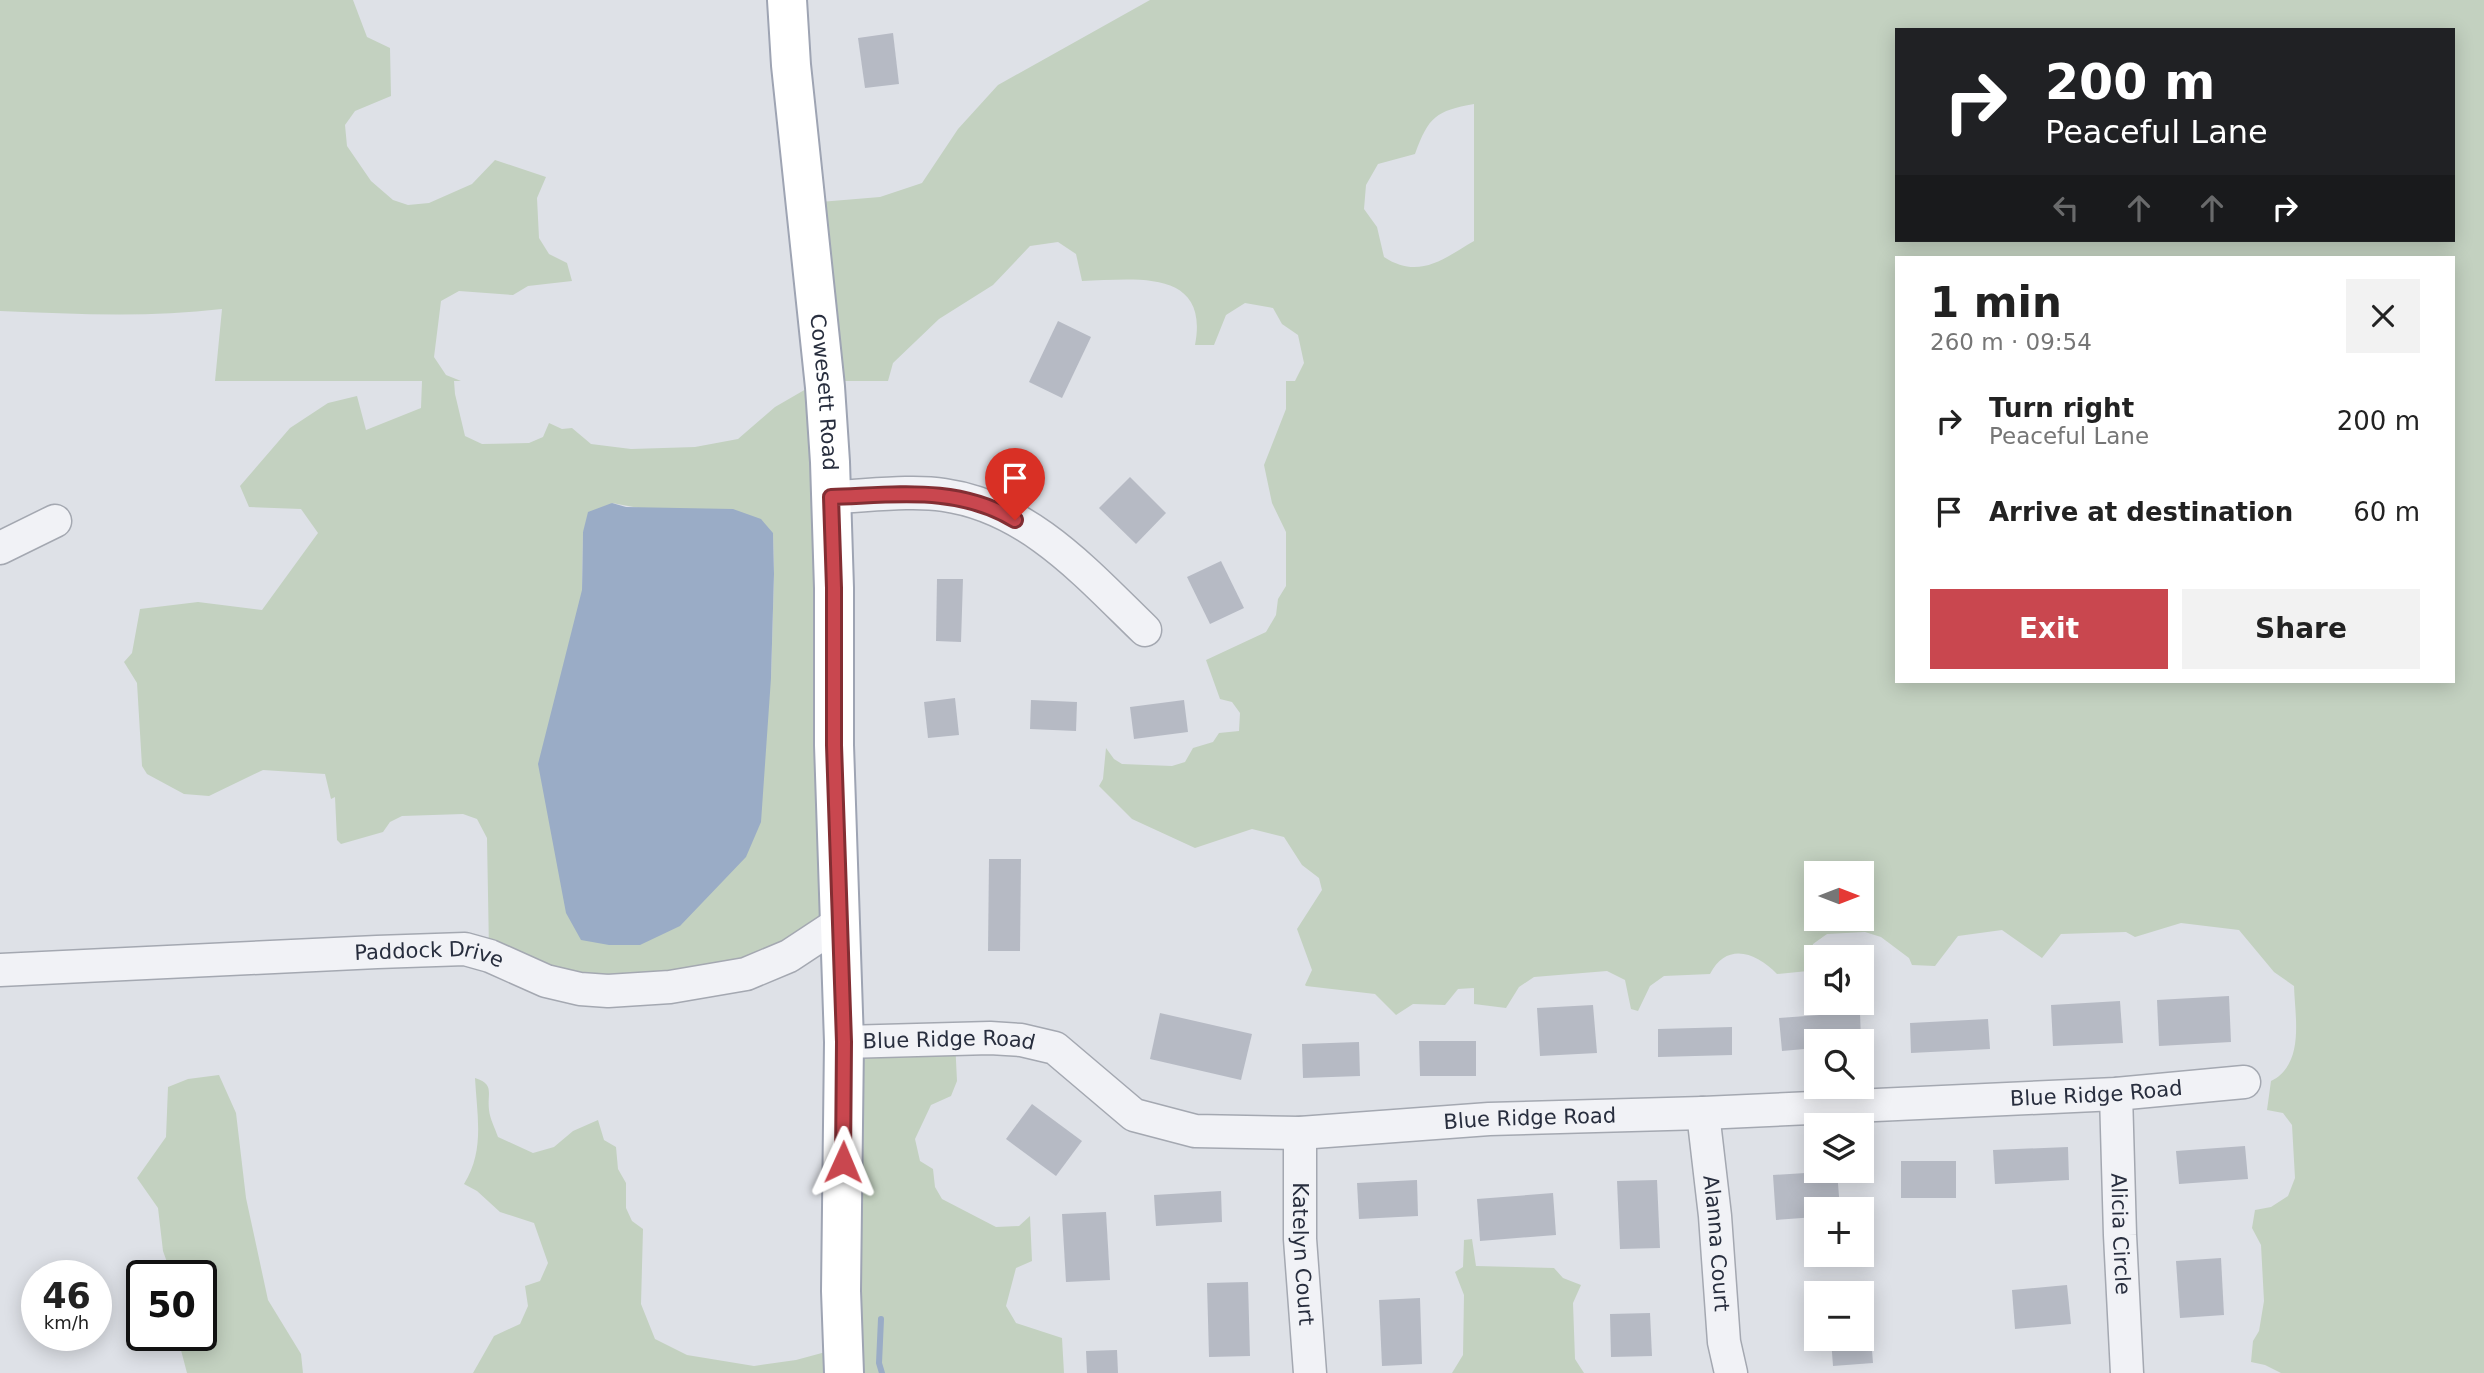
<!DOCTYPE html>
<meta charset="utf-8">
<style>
:root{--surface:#fff;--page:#f2f2f2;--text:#222;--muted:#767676;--accent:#c9474f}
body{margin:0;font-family:"DejaVu Sans",sans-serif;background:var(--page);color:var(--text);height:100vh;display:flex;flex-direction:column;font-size:26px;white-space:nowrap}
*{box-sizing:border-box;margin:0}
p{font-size:23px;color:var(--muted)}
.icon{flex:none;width:38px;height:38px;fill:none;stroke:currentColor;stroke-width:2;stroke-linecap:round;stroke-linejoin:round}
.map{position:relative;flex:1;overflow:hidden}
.details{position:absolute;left:1895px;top:256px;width:560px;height:427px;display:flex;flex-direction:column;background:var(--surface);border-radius:0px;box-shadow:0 4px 18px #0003}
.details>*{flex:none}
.guide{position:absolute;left:1895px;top:28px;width:560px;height:214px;border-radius:0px;box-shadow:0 4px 18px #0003;background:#202124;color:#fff;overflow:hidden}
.needle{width:46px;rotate:90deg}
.buttons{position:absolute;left:1804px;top:861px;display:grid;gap:14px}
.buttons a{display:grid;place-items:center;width:70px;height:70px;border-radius:0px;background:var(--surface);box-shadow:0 4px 18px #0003;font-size:35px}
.speed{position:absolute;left:21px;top:1260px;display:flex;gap:14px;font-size:35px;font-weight:700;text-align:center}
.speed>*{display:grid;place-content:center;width:91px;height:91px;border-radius:50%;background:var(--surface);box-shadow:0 4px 18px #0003;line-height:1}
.speed small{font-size:18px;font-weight:400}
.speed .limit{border:4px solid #111;border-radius:10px;background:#fff;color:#111}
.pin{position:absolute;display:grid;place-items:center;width:60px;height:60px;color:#fff;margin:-72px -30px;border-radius:50% 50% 50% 0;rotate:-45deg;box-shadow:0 0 7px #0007}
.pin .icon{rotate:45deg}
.me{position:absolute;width:77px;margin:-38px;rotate:1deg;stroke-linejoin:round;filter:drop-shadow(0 0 5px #0008)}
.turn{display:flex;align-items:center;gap:24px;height:147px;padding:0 35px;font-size:32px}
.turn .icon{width:91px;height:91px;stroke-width:2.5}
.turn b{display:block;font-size:49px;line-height:60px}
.lanes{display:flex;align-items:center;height:66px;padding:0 35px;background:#0003;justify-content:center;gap:35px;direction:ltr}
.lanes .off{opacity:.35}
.round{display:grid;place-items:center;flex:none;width:74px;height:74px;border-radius:0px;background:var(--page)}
.summary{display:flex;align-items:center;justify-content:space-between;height:119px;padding:0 35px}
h1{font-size:42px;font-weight:700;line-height:52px}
.action{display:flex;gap:14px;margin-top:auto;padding:14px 35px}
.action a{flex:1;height:80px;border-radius:0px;background:var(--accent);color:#fff;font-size:28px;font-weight:700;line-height:80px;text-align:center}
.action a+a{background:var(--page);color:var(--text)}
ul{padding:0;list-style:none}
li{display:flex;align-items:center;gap:21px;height:91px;padding:0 35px}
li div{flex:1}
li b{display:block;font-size:26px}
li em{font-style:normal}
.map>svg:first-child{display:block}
</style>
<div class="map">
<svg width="2484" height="1373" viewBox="0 0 2484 1373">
<rect width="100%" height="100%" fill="#dee1e7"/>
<!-- green -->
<g fill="#c3d1c0" fill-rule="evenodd">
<path d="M 0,0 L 353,0 L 367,37 L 390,48 L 391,96 L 355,111 L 345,125 L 347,146 L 371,181 L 393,200 L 408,205 L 429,203 L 472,184 L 495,160 L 546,177 L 537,198 L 539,238 L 549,254 L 567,263 L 572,281 L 528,286 L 513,295 L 459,291 L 441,301 L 434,357 L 446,375 L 461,381 L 454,381 L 455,394 L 465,436 L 482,444 L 529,443 L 543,437 L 549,423 L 562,429 L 572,428 L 591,444 L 631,449 L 695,447 L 738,439 L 775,407 L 813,385 L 808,203 L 880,197 L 922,183 L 958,129 L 998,85 L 1150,0 L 2484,0 L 2484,1373 L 2281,1373 L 2265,1365 L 2251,1362 L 2253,1341 L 2259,1331 L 2264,1301 L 2261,1245 L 2252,1228 L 2255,1210 L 2271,1207 L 2288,1196 L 2295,1178 L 2292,1125 L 2283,1113 L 2267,1110 L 2271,1081 C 2305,1064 2295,1018 2294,986 L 2274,972 L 2239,930 L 2181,923 L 2135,937 L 2126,932 L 2061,934 L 2042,958 L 2002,930 L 1958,936 L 1935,966 L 1912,965 L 1909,958 L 1881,937 L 1865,932 L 1827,934 L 1813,944 L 1808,971 L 1777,974 C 1757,953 1727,941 1710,974 L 1664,976 L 1650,986 L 1638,1011 L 1631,1009 L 1625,980 L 1607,971 L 1534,977 L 1519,987 L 1506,1008 L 1474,1004 L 1474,988 L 1458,989 L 1445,1005 L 1413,1004 L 1396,1015 L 1375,994 L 1306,986 L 1305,985 L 1312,970 L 1297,929 L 1322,890 L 1319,878 L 1302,865 L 1284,837 L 1252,829 L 1195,848 L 1132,819 L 1099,786 L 1103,779 L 1106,748 L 1114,759 L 1122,764 L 1172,766 L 1185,762 L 1193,748 L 1213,742 L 1219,733 L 1239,731 L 1240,713 L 1232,702 L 1220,699 L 1206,660 L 1266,632 L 1276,615 L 1278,599 L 1286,586 L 1286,532 L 1272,503 L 1264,465 L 1286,409 L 1286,381 L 1295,381 L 1304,363 L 1298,335 L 1282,324 L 1273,308 L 1245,303 L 1226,315 L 1214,345 L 1195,345 C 1210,267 1133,280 1082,281 L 1076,254 L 1058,242 L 1030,246 L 993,285 L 939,319 L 893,363 L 888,381 L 827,381 L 837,926 L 794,954 L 612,989 L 489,951 L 487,838 L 477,819 L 463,814 L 402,816 L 390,822 L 383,832 L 341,844 L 337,840 L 335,797 L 331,799 L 325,774 L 263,770 L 209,796 L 184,794 L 147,774 L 142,766 L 137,683 L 124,662 L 132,653 L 140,609 L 198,602 L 262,610 L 318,533 L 301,509 L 249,507 L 240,486 L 290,428 L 328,403 L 357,396 L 366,430 L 421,408 L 422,381 L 215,381 L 222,309 C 147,318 74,314 0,311 ZM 1897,30 L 2454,30 L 2454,240 L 1897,240 ZM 1474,104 L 1474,241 C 1443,259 1419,280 1384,257 L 1377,227 L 1364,209 L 1366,185 L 1378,164 L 1415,154 C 1429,116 1436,111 1474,104 ZM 1897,257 L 2454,257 L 2454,681 L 1897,681 ZM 612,503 L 773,533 L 774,574 L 771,679 L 582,590 L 583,532 ZM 1816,873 L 1862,873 L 1862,919 L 1816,919 Z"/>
<path d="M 955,1040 L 957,1081 L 951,1096 L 931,1105 L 915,1139 L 920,1161 L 933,1169 L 935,1187 L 942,1199 L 996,1227 L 1019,1226 L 1030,1216 L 1032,1261 L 1016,1268 L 1006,1306 L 1016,1323 L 1062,1338 L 1064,1373 L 473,1373 L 494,1336 L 520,1324 L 528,1306 L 525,1286 L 540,1281 L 548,1263 L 534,1223 L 500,1212 L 477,1191 L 464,1184 C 485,1150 477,1116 475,1078 C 495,1084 487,1093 489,1110 C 490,1119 495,1128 498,1137 L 533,1153 L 554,1147 L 573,1131 L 598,1120 L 604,1140 L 616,1147 L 618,1169 L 626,1183 L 626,1208 L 632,1221 L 643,1229 L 641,1304 L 655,1339 L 687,1355 L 754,1366 L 796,1360 L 844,1347 L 844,1050 Z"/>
<path d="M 219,1075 L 236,1113 L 246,1198 L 268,1300 L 301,1354 L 303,1373 L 187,1373 L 177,1335 L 201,1335 L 201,1276 L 172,1276 L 163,1251 L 158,1208 L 137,1178 L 166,1137 L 168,1087 L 188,1079 Z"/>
<path d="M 1472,1239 L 1476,1266 L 1554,1268 L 1563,1278 L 1581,1285 L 1573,1303 L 1575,1359 L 1584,1373 L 1452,1373 L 1463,1355 L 1464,1295 L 1455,1272 L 1463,1267 L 1464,1240 Z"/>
</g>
<!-- water -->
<path fill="#9aacc6" d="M 612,503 L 626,507 L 733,509 L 761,519 L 773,533 L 774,574 L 771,678 L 761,822 L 746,857 L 680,926 L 640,945 L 609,945 L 581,940 L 566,913 L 538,764 L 582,590 L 583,532 L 588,512 Z"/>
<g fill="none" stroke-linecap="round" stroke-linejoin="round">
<!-- stream -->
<path stroke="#9aacc6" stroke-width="6" d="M 881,1319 L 879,1363 L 882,1373"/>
</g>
<!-- building -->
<g fill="#b6bac4">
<path d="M 893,33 L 899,84 L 865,88 L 858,38 Z"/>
<path d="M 1058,321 L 1091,337 L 1062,398 L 1029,382 Z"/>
<path d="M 1130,477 L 1166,513 L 1136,544 L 1099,508 Z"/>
<path d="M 1221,561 L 1244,608 L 1210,624 L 1187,577 Z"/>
<path d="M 937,579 L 963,579 L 961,642 L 936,641 Z"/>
<path d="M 955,698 L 959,735 L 928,738 L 924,702 Z"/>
<path d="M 1031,700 L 1077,702 L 1076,731 L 1030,729 Z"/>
<path d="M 1184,700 L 1188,732 L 1134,739 L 1130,707 Z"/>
<path d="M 989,859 L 1021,859 L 1020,951 L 988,951 Z"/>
<path d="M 2229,996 L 2231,1042 L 2159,1046 L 2157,1000 Z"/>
<path d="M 2120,1001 L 2123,1043 L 2053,1046 L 2051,1005 Z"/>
<path d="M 1593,1005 L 1597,1053 L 1540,1056 L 1537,1008 Z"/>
<path d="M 1860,1012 L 1861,1041 L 1816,1041 L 1816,1048 L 1782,1051 L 1779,1018 Z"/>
<path d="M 1160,1013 L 1252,1034 L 1241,1080 L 1150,1059 Z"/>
<path d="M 1988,1019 L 1990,1049 L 1911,1053 L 1910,1023 Z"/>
<path d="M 1732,1027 L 1732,1055 L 1658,1057 L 1658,1029 Z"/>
<path d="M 1419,1041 L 1476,1041 L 1476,1076 L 1420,1076 Z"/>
<path d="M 1359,1042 L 1360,1076 L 1303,1078 L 1302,1044 Z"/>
<path d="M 1032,1104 L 1082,1141 L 1056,1176 L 1006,1139 Z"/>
<path d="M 2245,1146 L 2248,1179 L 2179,1184 L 2176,1151 Z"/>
<path d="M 2068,1147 L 2069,1180 L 1995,1184 L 1993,1150 Z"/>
<rect x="1901" y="1161" width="55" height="37"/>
<path d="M 1837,1171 L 1840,1209 L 1816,1209 L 1816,1217 L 1776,1220 L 1773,1175 Z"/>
<path d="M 1417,1180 L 1418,1216 L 1359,1219 L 1357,1183 Z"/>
<path d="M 1657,1180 L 1660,1248 L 1620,1249 L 1617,1181 Z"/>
<path d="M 1221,1191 L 1222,1222 L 1156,1226 L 1154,1195 Z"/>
<path d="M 1553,1193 L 1556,1235 L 1480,1241 L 1477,1199 Z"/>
<path d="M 1106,1212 L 1110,1280 L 1066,1282 L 1062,1214 Z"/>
<path d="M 2221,1258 L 2224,1315 L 2180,1318 L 2176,1261 Z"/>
<path d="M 1248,1282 L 1250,1356 L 1209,1357 L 1207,1283 Z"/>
<path d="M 2067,1285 L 2071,1324 L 2015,1329 L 2012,1290 Z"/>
<path d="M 1420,1298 L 1422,1364 L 1382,1366 L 1379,1300 Z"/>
<path d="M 1862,1312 L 1869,1312 L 1873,1363 L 1833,1366 L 1831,1339 L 1862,1339 Z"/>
<path d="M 1650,1313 L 1652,1356 L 1611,1357 L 1610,1314 Z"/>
<path d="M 1117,1350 L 1118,1373 L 1087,1373 L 1086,1351 Z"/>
</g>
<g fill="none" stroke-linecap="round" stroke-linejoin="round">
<!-- minor casing -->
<g stroke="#a4a8b1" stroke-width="35">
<g id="minor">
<path d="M 831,497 C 865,496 912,490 944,495 C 1029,507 1087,574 1145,630"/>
<path d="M 0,548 L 55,521"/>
<path id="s1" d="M 0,970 L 377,952 L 465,949 L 490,956 L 546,981 L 580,989 L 608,991 L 670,987 L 746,974 L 789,956 L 839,923"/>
<path id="s2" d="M 844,1042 L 990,1038 L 1021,1040 L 1055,1048 L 1134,1115 L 1195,1131 L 1300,1133 L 1489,1119 L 1703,1113 L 2116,1094 L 2244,1082"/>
<path id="s3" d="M 2116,1094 L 2120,1235 L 2127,1373"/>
<path id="s4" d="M 1703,1113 L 1715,1216 L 1724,1342 L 1731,1373"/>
<path id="s5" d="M 1300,1133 L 1300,1239 L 1310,1373"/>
</g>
</g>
<!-- major casing -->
<g stroke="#9ea4b3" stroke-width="42">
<g id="major">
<path id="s6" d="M 787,0 L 791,65 L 825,387 L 830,462 L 834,588 L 834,745 L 844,1042 L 841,1291 L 844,1373"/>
</g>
</g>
<!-- minor -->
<use href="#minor" stroke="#f1f2f6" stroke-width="32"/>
<!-- major -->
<use href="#major" stroke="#fff" stroke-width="38"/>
</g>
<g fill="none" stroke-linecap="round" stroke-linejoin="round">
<!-- route casing -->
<g stroke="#832e33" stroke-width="18">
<path id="route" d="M 843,1162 L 844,1042 L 834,745 L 834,588 L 831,497 C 895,495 957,485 1015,520"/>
</g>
<!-- route -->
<use href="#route" stroke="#c9474f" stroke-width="12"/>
</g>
<g text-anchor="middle" stroke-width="6" stroke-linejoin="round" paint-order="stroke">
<!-- street labels -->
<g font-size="21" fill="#282e3e" stroke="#eef0f5">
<text dy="7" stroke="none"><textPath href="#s6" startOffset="394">Cowesett Road</textPath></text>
<text dy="7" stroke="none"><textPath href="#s1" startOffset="430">Paddock Drive</textPath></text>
<text dy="7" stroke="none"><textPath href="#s2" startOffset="105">Blue Ridge Road</textPath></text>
<text dy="7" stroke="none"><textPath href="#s2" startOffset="1281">Blue Ridge Road</textPath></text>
<text dy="7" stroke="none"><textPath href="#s2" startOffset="714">Blue Ridge Road</textPath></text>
<text dy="7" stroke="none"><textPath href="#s3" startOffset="140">Alicia Circle</textPath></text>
<text dy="7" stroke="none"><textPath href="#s4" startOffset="131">Alanna Court</textPath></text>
<text dy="7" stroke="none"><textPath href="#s5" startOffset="121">Katelyn Court</textPath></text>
</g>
</g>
</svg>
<div class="buttons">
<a><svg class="needle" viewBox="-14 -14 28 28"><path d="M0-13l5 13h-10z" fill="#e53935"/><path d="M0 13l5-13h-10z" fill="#767676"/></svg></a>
<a><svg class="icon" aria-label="sound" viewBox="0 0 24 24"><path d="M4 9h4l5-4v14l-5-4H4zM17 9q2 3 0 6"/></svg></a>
<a><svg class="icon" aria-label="search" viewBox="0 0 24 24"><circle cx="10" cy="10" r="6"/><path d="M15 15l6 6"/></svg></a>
<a><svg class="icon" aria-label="layers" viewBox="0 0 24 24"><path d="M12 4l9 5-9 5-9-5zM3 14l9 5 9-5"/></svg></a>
<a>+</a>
<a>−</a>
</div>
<div class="speed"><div>46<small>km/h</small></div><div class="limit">50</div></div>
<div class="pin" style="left:1015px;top:520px;background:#d93025"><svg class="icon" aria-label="arrive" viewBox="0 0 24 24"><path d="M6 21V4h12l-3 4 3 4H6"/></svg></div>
<svg class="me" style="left:843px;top:1162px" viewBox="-20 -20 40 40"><path d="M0-17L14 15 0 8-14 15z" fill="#c9474f" stroke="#fff" stroke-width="4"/></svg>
<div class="guide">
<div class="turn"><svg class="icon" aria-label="right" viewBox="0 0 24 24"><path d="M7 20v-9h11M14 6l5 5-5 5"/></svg><div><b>200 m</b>Peaceful Lane</div></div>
<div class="lanes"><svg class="icon off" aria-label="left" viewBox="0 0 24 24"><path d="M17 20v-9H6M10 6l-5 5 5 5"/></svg><svg class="icon off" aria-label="ahead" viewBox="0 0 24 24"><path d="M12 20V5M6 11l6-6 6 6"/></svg><svg class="icon off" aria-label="ahead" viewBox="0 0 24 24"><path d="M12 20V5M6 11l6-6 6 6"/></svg><svg class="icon" aria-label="right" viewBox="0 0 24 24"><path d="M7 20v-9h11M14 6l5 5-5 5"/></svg></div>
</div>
<section class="details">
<div class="summary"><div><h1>1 min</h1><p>260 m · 09:54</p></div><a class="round"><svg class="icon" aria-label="close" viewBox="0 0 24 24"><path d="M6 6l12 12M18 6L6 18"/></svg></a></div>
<ul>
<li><svg class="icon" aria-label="right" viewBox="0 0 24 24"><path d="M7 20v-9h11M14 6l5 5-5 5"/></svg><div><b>Turn right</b><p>Peaceful Lane</p></div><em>200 m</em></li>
<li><svg class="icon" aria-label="arrive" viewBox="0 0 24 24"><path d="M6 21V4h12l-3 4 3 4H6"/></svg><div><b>Arrive at destination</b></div><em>60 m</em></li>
</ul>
<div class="action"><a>Exit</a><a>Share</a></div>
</section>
</div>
